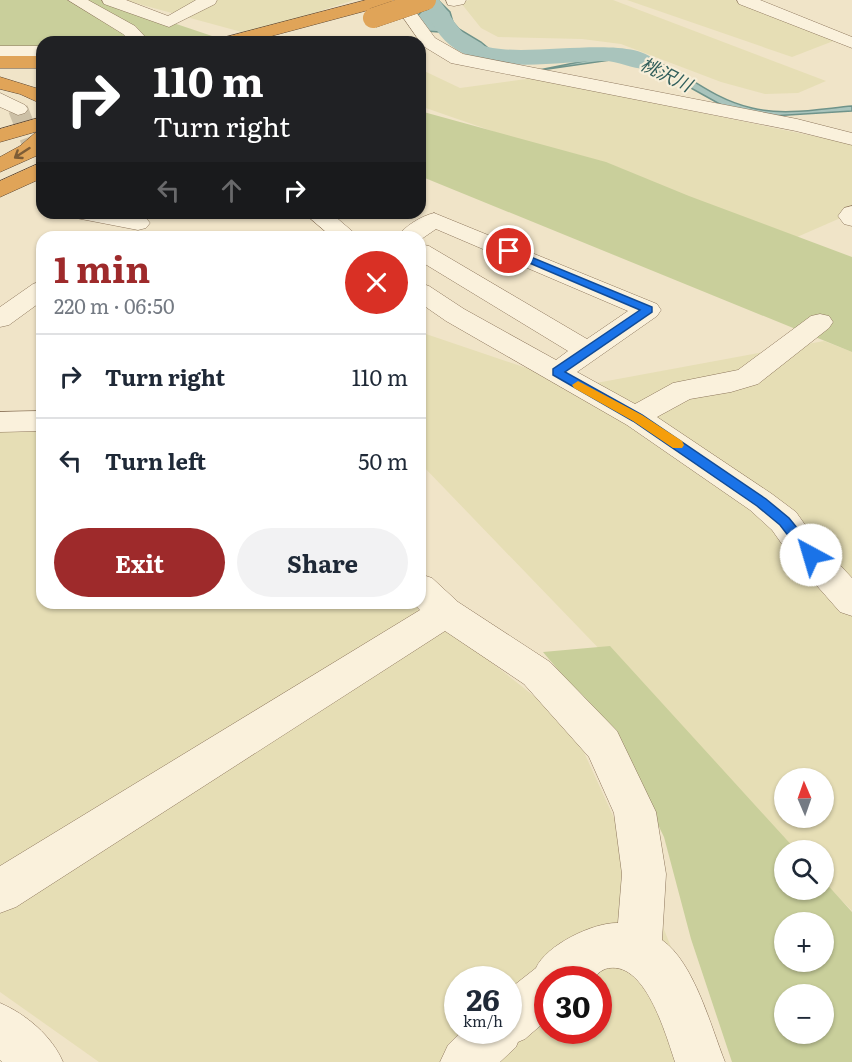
<!DOCTYPE html>
<meta charset="utf-8">
<style>
:root{--surface:#fff;--page:#f2f2f3;--text:#1f2937;--muted:#747a83;--line:#e0e1e3;--accent:#9e2a2b}
body{margin:0;font-family:Literata,"Noto Sans JP",serif;background:var(--page);color:var(--text);height:100vh;display:flex;flex-direction:column;font-size:22px;white-space:nowrap}
*{box-sizing:border-box;margin:0}
p{font-size:20px;color:var(--muted)}
.icon{flex:none;width:33px;height:33px;fill:none;stroke:currentColor;stroke-width:2;stroke-linecap:round;stroke-linejoin:round}
.map{position:relative;flex:1;overflow:hidden}
.panel{position:absolute;left:36px;top:231px;width:390px;height:378px;display:flex;flex-direction:column;background:var(--surface);border-radius:18px;box-shadow:0 2px 4px #0004}
.panel>*{flex:none}
.guide{position:absolute;left:36px;top:36px;width:390px;height:183px;border-radius:18px;box-shadow:0 2px 4px #0004;background:#202124;color:#fff;overflow:hidden}
.needle{width:39px;rotate:358deg}
.buttons{position:absolute;left:774px;top:768px;display:grid;gap:12px}
.buttons a{display:grid;place-items:center;width:60px;height:60px;border-radius:50%;background:var(--surface);box-shadow:0 2px 4px #0004;font-size:30px}
.speed{position:absolute;left:444px;top:966px;display:flex;gap:12px;font-size:30px;font-weight:700;text-align:center}
.speed>*{display:grid;place-content:center;width:78px;height:78px;border-radius:50%;background:var(--surface);box-shadow:0 2px 4px #0004;line-height:1}
.speed small{font-size:15px;font-weight:400}
.speed .limit{border:9px solid #d22;background:#fff;color:#111}
.pin{position:absolute;display:grid;place-items:center;width:51px;height:51px;color:#fff;margin:-26px;border:3px solid #fff;border-radius:50%;box-shadow:0 2px 6px #0007}
.me{position:absolute;width:66px;margin:-33px;rotate:321deg;stroke-linejoin:round;filter:drop-shadow(0 0 4px #0008)}
.turn{display:flex;align-items:center;gap:21px;height:126px;padding:0 18px;font-size:27px}
.turn .icon{width:78px;height:78px;stroke-width:2.5}
.turn b{display:block;font-size:42px;line-height:51px}
.lanes{display:flex;align-items:center;height:57px;padding:0 18px;background:#0003;justify-content:center;gap:30px;direction:ltr}
.lanes .off{opacity:.35}
.round{display:grid;place-items:center;flex:none;width:63px;height:63px;border-radius:32px;background:var(--page)}
.overview{display:flex;align-items:center;justify-content:space-between;height:102px;padding:0 18px}
h1{font-size:36px;font-weight:700;line-height:45px;color:var(--accent)}
.primary-button{display:flex;gap:12px;margin-top:auto;padding:12px 18px}
.primary-button a{flex:1;height:69px;border-radius:36px;background:var(--accent);color:#fff;font-size:24px;font-weight:700;line-height:69px;text-align:center}
.primary-button a+a{background:var(--page);color:var(--text)}
ul{padding:0;list-style:none}
li{display:flex;align-items:center;gap:18px;height:84px;padding:0 18px;border-top:2px solid var(--line)}
li div{flex:1}
li b{display:block;font-size:22px}
li em{font-style:normal}
.map>svg:first-child{display:block}
</style>
<div class="map">
<svg width="852" height="1062" viewBox="0 0 852 1062">
<rect width="100%" height="100%" fill="#f0e4c8"/>
<!-- farmland -->
<g fill="#e6deb5" fill-rule="evenodd">
<path d="M 124,0 L 354,0 L 249,34 Z"/>
<path d="M 469,0 L 613,0 L 826,81 L 798,93 L 765,94 L 721,82 L 621,44 L 582,39 L 498,37 L 481,28 L 461,3 Z"/>
<path d="M 627,0 L 734,0 L 836,40 L 792,57 Z"/>
<path d="M 420,69 L 460,88 L 533,78 L 852,144 L 852,213 L 797,237 L 420,106 Z"/>
<path d="M 420,332 L 580,386 L 824,341 L 852,352 L 852,911 L 824,882 L 824,850 L 793,850 L 420,463 ZM 784,778 L 824,778 L 824,818 L 784,818 Z"/>
<path d="M 42,428 L 42,603 L 416,603 L 572,726 L 657,912 L 717,1062 L 99,1062 L 0,992 L 0,430 ZM 458,980 L 508,980 L 508,1030 L 458,1030 ZM 548,980 L 598,980 L 598,1030 L 548,1030 Z"/>
</g>
<!-- green -->
<g fill="#c9cf9b" fill-rule="evenodd">
<path d="M 0,0 L 105,0 L 218,38 L 184,42 L 42,42 L 42,57 L 0,59 Z"/>
<path d="M 420,111 L 606,162 L 689,196 L 852,257 L 852,352 L 420,176 Z"/>
<path d="M 610,646 L 796,850 L 784,850 L 784,890 L 824,890 L 824,881 L 852,912 L 852,1062 L 732,1062 L 691,939 L 664,837 L 616,739 L 543,652 ZM 784,922 L 824,922 L 824,962 L 784,962 ZM 784,994 L 824,994 L 824,1034 L 784,1034 Z"/>
</g>
<!-- water -->
<path fill="#a9c4bc" stroke="#6f938a" stroke-width="1.5" d="M 418,0 L 438,0 L 450,12 L 453,22 L 459,29 L 481,42 L 493,52 L 507,57 L 589,55 L 599,49 C 627,54 657,59 682,74 C 704,88 725,102 752,108 C 784,116 819,109 852,106 L 852,111 L 772,116 L 725,107 L 664,73 L 655,71 L 624,58 L 534,71 L 604,57 L 508,62 L 453,33 L 426,31 L 417,16 L 425,8 Z"/>
<g fill="none" stroke-linecap="round" stroke-linejoin="round">
<!-- river -->
<path fill="#a9c4bc" fill-rule="evenodd" d="M 418,0 L 439,0 C 452,16 459,35 479,44 C 518,62 634,30 657,63 L 653,68 C 637,72 621,61 604,61 C 558,61 488,76 450,45 C 436,34 427,14 418,0 Z"/>
<!-- minor-tunnel -->
<path stroke="#ccc0a6" stroke-width="20" stroke-dasharray="20 10" stroke-linecap="butt" d="M 18,109 L 42,169"/>
<!-- minor casing -->
<g stroke="#8d765c" stroke-width="1">
<g id="minor">
<path d="M 68,0 L 88,0 L 135,26 L 150,42 L 131,42 L 123,34 Z"/>
<path d="M 102,0 L 126,0 L 168,16 L 196,0 L 217,0 L 215,4 L 169,27 L 104,4 Z"/>
<path d="M 391,0 L 407,0 L 435,38 L 463,54 L 797,119 L 852,133 L 852,145 L 796,131 L 451,63 L 423,46 Z"/>
<path d="M 446,0 L 466,0 L 464,4 L 454,6 L 448,5 Z"/>
<path d="M 737,0 L 760,0 L 852,37 L 852,48 L 739,4 Z"/>
<rect x="0" y="46" width="42" height="12"/>
<path d="M 0,93 L 25,105 L 28,109 L 25,113 L 18,115 L 0,107 Z"/>
<path d="M 852,206 L 852,226 L 844,224 L 838,216 L 844,208 Z"/>
<path d="M 72,213 L 122,213 L 146,218 L 150,223 L 146,228 L 138,230 L 76,218 Z"/>
<path d="M 304,213 L 331,213 L 359,237 L 332,237 Z"/>
<path d="M 434,213 L 657,304 L 661,310 L 657,316 L 577,372 L 635,404 L 673,383 L 738,370 L 811,316 L 820,314 L 829,316 L 833,322 L 829,328 L 758,384 L 731,392 L 690,399 L 657,417 L 772,494 L 796,512 L 813,536 L 852,578 L 852,616 L 840,612 L 789,554 L 772,530 L 750,510 L 627,425 L 446,321 L 420,303 L 420,283 L 429,286 L 464,309 L 556,360 L 568,351 L 420,261 L 420,244 L 429,246 L 587,339 L 628,311 L 436,229 L 420,240 L 420,237 L 397,237 C 405,226 421,216 434,213 Z"/>
<path d="M 42,281 L 42,301 L 9,325 L 0,327 L 0,307 L 33,284 Z"/>
<path d="M 42,411 L 42,431 L 0,432 L 0,412 Z"/>
<path d="M 420,574 L 432,578 L 458,602 L 550,662 L 617,731 L 656,812 L 666,874 L 662,940 C 694,962 711,1027 725,1062 L 675,1062 C 666,1036 645,957 605,969 C 599,971 595,978 590,980 C 581,983 558,980 548,980 L 548,1019 L 525,1039 L 518,1042 L 516,1047 L 500,1062 L 440,1062 L 448,1045 L 463,1030 L 508,1030 L 508,990 L 536,968 C 546,945 594,922 618,923 L 622,874 L 614,813 L 589,757 L 524,684 L 445,631 L 16,907 L 0,913 L 0,866 L 420,610 L 413,603 L 420,603 Z"/>
<path d="M 0,1003 C 26,1014 52,1036 63,1062 L 2,1062 L 0,1060 Z"/>
</g>
</g>
<!-- highway casing -->
<g stroke="#5b4430" stroke-width="1">
<g id="highway">
<path d="M 366,0 L 393,0 L 391,4 L 249,42 L 219,42 L 222,38 Z"/>
<rect x="0" y="56" width="42" height="12"/>
<path d="M 0,77 L 42,90 L 42,104 L 20,94 L 0,89 Z"/>
<path d="M 42,117 L 42,130 L 0,142 L 0,129 Z"/>
<path d="M 42,131 L 42,149 L 36,156 L 0,172 L 0,157 L 20,146 L 35,133 Z"/>
<path d="M 42,162 L 42,178 L 0,197 L 0,181 Z"/>
</g>
</g>
<!-- minor -->
<use href="#minor" fill="#faf1dc" fill-rule="evenodd"/>
<!-- highway -->
<use href="#highway" fill="#e0a458" fill-rule="evenodd"/>
<!-- highway-bridge casing -->
<g stroke="#5b4430" stroke-width="20" stroke-linecap="butt">
<path id="highway-bridge" d="M 373,18 L 426,0"/>
</g>
<!-- highway-bridge -->
<use href="#highway-bridge" stroke="#e0a458" stroke-width="20"/>
</g>
<!-- one-way arrows -->
<defs><path id="oneway-shaft" d="M-6 0H5M1.5-3L5.5 0L1.5 3" fill="none" stroke-width="1.6" stroke-linecap="round" stroke-linejoin="round" transform="scale(1.5)"/></defs>
<use stroke="#7e5d36" href="#oneway-shaft" transform="translate(22 153) rotate(147)"/>
<!-- route -->
<path fill="#1a73e8" stroke="#114b97" stroke-width="1.5" d="M 509,248 L 652,307 L 652,312 L 565,372 L 642,415 L 766,499 L 789,518 L 816,551 L 818,555 L 816,559 L 806,559 L 780,525 L 757,506 L 633,421 L 553,375 L 553,369 L 640,310 L 506,253 L 504,251 Z"/>
<!-- slow -->
<path fill="#f59e0b" d="M 578,381 L 642,415 L 682,441 L 684,445 L 682,448 L 673,448 L 633,421 L 574,388 L 572,385 Z"/>
<g text-anchor="middle" stroke-width="4.5" stroke-linejoin="round" paint-order="stroke">
<!-- far-water labels -->
<g font-size="18" font-style="italic" fill="#2f5d5a" stroke="#f7eed8">
<text transform="translate(666 75) rotate(26)" y="6">桃沢川</text>
</g>
</g>
</svg>
<div class="buttons">
<a><svg class="needle" viewBox="-14 -14 28 28"><path d="M0-13l5 13h-10z" fill="#e53935"/><path d="M0 13l5-13h-10z" fill="#747a83"/></svg></a>
<a><svg class="icon" aria-label="search" viewBox="0 0 24 24"><circle cx="10" cy="10" r="6"/><path d="M15 15l6 6"/></svg></a>
<a>+</a>
<a>−</a>
</div>
<div class="speed"><div>26<small>km/h</small></div><div class="limit">30</div></div>
<div class="pin" style="left:509px;top:251px;background:#d93025"><svg class="icon" aria-label="arrive" viewBox="0 0 24 24"><path d="M6 21V4h12l-3 4 3 4H6"/></svg></div>
<svg class="me" style="left:811px;top:555px" viewBox="-20 -20 40 40"><circle r="19" fill="#fff"/><path d="M0-13L10 11 0 6-10 11z" fill="#1a73e8"/></svg>
<div class="guide">
<div class="turn"><svg class="icon" aria-label="right" viewBox="0 0 24 24"><path d="M7 20v-9h11M14 6l5 5-5 5"/></svg><div><b>110 m</b>Turn right</div></div>
<div class="lanes"><svg class="icon off" aria-label="left" viewBox="0 0 24 24"><path d="M17 20v-9H6M10 6l-5 5 5 5"/></svg><svg class="icon off" aria-label="ahead" viewBox="0 0 24 24"><path d="M12 20V5M6 11l6-6 6 6"/></svg><svg class="icon" aria-label="right" viewBox="0 0 24 24"><path d="M7 20v-9h11M14 6l5 5-5 5"/></svg></div>
</div>
<section class="panel">
<div class="overview"><div><h1>1 min</h1><p>220 m · 06:50</p></div><a class="round" style="background:#d93025;color:#fff"><svg class="icon" aria-label="close" viewBox="0 0 24 24"><path d="M6 6l12 12M18 6L6 18"/></svg></a></div>
<ul>
<li><svg class="icon" aria-label="right" viewBox="0 0 24 24"><path d="M7 20v-9h11M14 6l5 5-5 5"/></svg><div><b>Turn right</b></div><em>110 m</em></li>
<li><svg class="icon" aria-label="left" viewBox="0 0 24 24"><path d="M17 20v-9H6M10 6l-5 5 5 5"/></svg><div><b>Turn left</b></div><em>50 m</em></li>
</ul>
<div class="primary-button"><a>Exit</a><a>Share</a></div>
</section>
</div>
